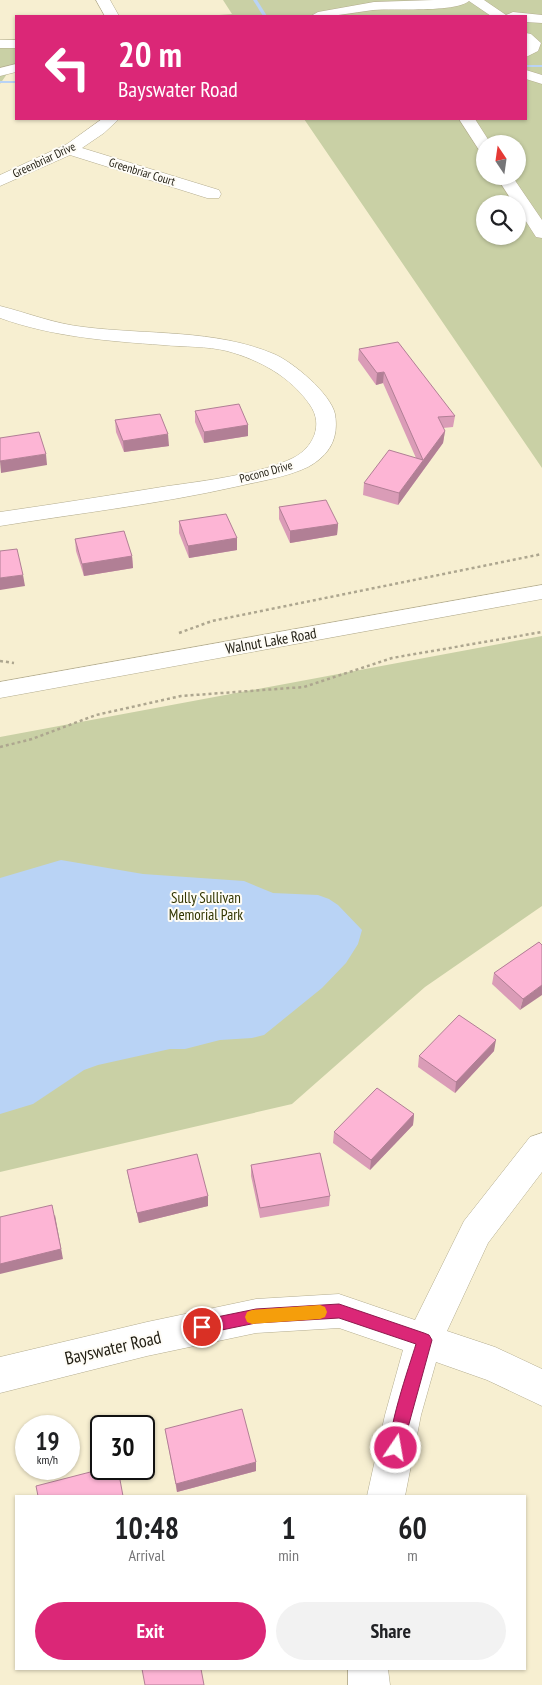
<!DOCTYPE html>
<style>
:root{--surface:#fff;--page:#f2f2f2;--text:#202124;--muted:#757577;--accent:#db2777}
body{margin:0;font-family:"PT Sans Narrow",sans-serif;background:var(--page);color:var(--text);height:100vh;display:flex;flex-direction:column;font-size:19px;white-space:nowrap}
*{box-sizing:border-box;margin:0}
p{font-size:16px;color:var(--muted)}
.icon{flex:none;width:28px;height:28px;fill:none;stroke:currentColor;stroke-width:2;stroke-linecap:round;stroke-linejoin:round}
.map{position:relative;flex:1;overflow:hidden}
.details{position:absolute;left:15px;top:1495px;width:511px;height:175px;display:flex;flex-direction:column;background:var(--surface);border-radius:0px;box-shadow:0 1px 4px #0004}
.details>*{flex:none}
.top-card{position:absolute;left:15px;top:15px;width:512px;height:105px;border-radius:0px;box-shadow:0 1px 4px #0004;background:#db2777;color:#fff;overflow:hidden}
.needle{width:32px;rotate:347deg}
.tools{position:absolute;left:476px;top:135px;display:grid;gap:10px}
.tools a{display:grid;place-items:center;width:50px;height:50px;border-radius:50%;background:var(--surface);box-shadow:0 1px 4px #0004;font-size:25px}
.speed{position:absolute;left:15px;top:1415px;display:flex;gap:10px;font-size:25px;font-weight:700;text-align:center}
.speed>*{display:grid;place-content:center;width:65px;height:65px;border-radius:50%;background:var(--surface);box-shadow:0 1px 4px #0004;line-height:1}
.speed small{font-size:12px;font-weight:400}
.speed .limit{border:2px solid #111;border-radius:8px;background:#fff;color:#111}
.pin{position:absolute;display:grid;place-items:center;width:42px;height:42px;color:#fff;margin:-21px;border:2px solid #fff;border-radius:50%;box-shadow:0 1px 5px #0007}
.me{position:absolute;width:55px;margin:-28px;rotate:12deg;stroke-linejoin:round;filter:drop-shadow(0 0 4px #0008)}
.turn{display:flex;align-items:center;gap:18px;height:105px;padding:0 20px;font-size:22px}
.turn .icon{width:65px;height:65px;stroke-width:2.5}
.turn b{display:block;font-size:35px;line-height:42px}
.eta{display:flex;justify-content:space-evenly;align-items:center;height:85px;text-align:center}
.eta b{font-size:30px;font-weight:700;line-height:35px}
.button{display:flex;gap:10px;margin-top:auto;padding:10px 20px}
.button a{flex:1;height:58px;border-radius:30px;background:var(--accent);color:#fff;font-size:20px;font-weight:700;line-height:58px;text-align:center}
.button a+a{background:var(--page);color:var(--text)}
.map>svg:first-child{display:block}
</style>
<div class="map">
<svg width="542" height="1685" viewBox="0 0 542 1685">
<rect width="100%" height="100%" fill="#f7efd1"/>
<!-- green -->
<g fill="#c9d0a5" fill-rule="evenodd">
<path d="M 223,0 L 542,0 L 542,468 L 304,119 L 526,119 L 526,16 L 206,16 L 232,14 ZM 485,144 L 518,144 L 518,176 L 485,176 ZM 485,204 L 518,204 L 518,236 L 485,236 Z"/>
<path d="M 16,39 L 16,70 L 9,71 L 0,84 L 0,40 Z"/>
<path d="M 542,636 L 542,906 L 425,987 L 292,1104 L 0,1172 L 0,737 Z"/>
</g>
<!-- water -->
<path fill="#b9d3f5" d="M 61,860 L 143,874 L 244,881 L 273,893 L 318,895 L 329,899 L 338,905 L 362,930 L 358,944 L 346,963 L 322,988 L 264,1035 L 252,1038 L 220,1040 L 185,1049 L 170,1049 L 98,1065 L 84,1070 L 33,1104 L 0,1114 L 0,878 Z"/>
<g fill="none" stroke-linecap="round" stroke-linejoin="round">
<!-- stream -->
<g fill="#b9d3f5" fill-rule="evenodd">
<path d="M 253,0 L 257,0 L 267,16 L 263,16 Z"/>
<rect x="526" y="65" width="16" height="2"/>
<rect x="0" y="81" width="16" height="2"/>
</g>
<!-- minor casing -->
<g stroke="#b4ad90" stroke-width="1">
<g id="minor">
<path d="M 96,0 L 110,0 L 119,16 L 105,16 Z"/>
<path d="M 434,0 L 484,0 L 506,15 L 513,12 L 542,15 L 542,23 L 526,22 L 526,16 L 491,16 L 469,1 C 454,13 394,8 373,10 C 352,13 332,17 311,16 L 318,12 L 374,2 Z"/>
<path d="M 526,33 L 531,34 L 541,43 L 538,51 L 526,57 Z"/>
<rect x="0" y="40" width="16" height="8"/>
<path d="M 16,64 L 16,72 L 0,76 L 0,68 Z"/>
<path d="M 526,70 L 542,75 L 542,84 L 526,79 Z"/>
<path d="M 102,119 L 119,119 L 104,133 L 82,148 L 219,190 L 221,194 L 219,198 L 207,198 L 70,155 L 0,186 L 0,175 L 67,144 Z"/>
<path d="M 459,119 L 475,119 L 491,144 L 485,144 L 485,152 L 479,150 Z"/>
<path d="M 496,176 L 512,176 L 542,220 L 542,238 L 536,237 L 518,209 L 518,204 L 514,204 Z"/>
<path d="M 0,306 C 28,313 55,324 84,327 C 147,335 215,329 274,354 C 293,362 331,394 335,414 C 339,438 330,455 308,467 C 287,477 261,481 239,486 C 160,504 80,513 0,526 L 0,512 C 56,504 112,495 168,486 C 204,481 260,474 293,458 C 313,448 324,425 310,405 C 291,377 260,360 227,351 C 207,346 184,347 163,345 C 108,341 53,337 0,318 Z"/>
<path d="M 542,585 L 542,599 L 0,698 L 0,682 Z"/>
<path d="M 542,1133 L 542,1172 L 488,1243 L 447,1331 L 495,1347 L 542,1369 L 542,1406 L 487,1380 L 436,1362 L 421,1415 L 405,1496 L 367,1496 L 385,1415 L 403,1350 L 339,1328 L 256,1333 L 147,1356 L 0,1393 L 0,1357 L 147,1322 L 256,1299 L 339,1294 L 415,1320 L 464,1221 L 530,1137 Z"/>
<path d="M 348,1669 L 388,1669 L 390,1685 L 348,1685 Z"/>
</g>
</g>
<!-- path -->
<g stroke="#ada68f" stroke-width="2.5" stroke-dasharray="3 3" stroke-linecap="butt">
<path d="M 179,633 L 212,621 L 542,554"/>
<path d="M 0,661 L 14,663"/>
<path d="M 0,747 L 32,739 L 96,715 L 181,696 L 304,687 L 392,658 L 542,632"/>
</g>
<!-- minor -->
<use href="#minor" fill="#fff" fill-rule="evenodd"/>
</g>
<!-- wall -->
<g fill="#da9cb7">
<path d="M 359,349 L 455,416 L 453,427 L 443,428 L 445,431 L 443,443 L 398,505 L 363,495 L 364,483 L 416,458 L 383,383 L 376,385 L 358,360 Z"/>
<path d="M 195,411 L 248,425 L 248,436 L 204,443 L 195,422 Z"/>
<path d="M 115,420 L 169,446 L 124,452 L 116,432 Z"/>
<path d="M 279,507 L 338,524 L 337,535 L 290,543 L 279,519 Z"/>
<path d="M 179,521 L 237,538 L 237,550 L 189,558 L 179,533 Z"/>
<path d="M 75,539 L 132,556 L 133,568 L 84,576 L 76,551 Z"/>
<path d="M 539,942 L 520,1010 L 492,984 L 494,973 Z"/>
<path d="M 494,1051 L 455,1093 L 418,1067 L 419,1056 Z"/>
<path d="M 414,1114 L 413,1125 L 370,1170 L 333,1143 L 334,1132 Z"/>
<path d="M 251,1165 L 330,1196 L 329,1206 L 260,1218 L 251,1176 Z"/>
<path d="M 127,1170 L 208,1196 L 208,1206 L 139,1223 L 129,1180 Z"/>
<path d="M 165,1429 L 256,1471 L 177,1492 Z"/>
</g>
<!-- shaded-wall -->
<g fill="#b17f95">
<path d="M 384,372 L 383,383 L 376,385 L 377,373 Z"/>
<path d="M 248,425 L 248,436 L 204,443 L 204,432 Z"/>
<path d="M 445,431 L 443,443 L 398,505 L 399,493 Z"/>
<path d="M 168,434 L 169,446 L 124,452 L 123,441 Z"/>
<path d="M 46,454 L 47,465 L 1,473 L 0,461 Z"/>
<path d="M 338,524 L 337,535 L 290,543 L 290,531 Z"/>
<path d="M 237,538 L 237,550 L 189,558 L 188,546 Z"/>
<path d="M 132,556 L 133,568 L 84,576 L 82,564 Z"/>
<path d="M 23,575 L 25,586 L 0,590 L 0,578 Z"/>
<path d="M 542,985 L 542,995 L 520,1010 L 523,999 Z"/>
<path d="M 496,1040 L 494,1051 L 455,1093 L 456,1082 Z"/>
<path d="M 414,1114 L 413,1125 L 370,1170 L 371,1160 Z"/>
<path d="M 208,1196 L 208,1206 L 139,1223 L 137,1213 Z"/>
<path d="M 55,1215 L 63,1259 L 0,1274 L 0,1264 Z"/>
<path d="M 256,1462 L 256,1471 L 177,1492 L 176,1484 Z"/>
</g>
<!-- building -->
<g fill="#fdb5d5" stroke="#b17f95">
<path d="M 398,342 L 455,416 L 438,417 L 445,431 L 399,493 L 364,483 L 389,450 L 423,460 L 384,372 L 377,373 L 359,349 Z"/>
<path d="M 239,404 L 248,425 L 204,432 L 195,411 Z"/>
<path d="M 160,414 L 168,434 L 123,441 L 115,420 Z"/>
<path d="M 39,432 L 46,454 L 0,461 L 0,438 Z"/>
<path d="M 326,500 L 338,524 L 290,531 L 279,507 Z"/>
<path d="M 226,514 L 237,538 L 188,546 L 179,521 Z"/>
<path d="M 124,531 L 132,556 L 82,564 L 75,539 Z"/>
<path d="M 17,549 L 23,575 L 0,578 L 0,551 Z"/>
<path d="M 539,942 L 542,945 L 542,985 L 523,999 L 494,973 Z"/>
<path d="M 459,1015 L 496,1040 L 456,1082 L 419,1056 Z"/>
<path d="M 377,1088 L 414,1114 L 371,1160 L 334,1132 Z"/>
<path d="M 320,1153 L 330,1196 L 260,1208 L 251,1165 Z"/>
<path d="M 197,1154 L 208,1196 L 137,1213 L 127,1170 Z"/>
<path d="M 52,1205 L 61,1249 L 0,1264 L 0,1217 Z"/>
<path d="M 242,1409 L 256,1462 L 176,1484 L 165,1429 Z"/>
<path d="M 102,1469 L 118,1469 L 123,1496 L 38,1496 L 36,1486 Z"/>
<path d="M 142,1669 L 201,1669 L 204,1685 L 145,1685 Z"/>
</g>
<!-- route -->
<path fill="#db2777" stroke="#8e194d" d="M 339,1304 L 424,1333 L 429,1335 L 432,1340 L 401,1453 L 396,1455 L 391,1453 C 384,1438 410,1364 416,1344 L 339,1318 L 256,1323 L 202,1334 L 197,1332 L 194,1327 L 197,1322 L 202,1320 L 256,1309 Z"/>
<!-- slow -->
<path fill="#f59e0b" d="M 320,1305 L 325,1307 L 327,1312 L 325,1317 L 320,1319 L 252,1324 L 247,1322 L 245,1317 L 247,1312 L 252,1310 Z"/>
<g text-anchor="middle" stroke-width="4" stroke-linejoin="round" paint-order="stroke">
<!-- far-street labels -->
<g font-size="12" fill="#211e13" stroke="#fefcf6">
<text transform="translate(44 160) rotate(-25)" y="4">Greenbriar Drive</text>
<text transform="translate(142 172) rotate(17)" y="4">Greenbriar Court</text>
<text transform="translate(266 472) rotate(-15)" y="4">Pocono Drive</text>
</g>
<!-- street labels -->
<g font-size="15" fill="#211e13" stroke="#fefcf6">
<text transform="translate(271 641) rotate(-10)" y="5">Walnut Lake Road</text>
</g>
<!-- park labels -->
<g font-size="15" fill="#313500" stroke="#fefcf6">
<text x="206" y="903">Sully Sullivan<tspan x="206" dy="17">Memorial Park</tspan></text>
</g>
<!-- near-street labels -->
<g font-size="18" fill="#211e13" stroke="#fefcf6">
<text transform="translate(113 1348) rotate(-13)" y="6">Bayswater Road</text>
</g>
</g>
</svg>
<div class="tools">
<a><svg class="needle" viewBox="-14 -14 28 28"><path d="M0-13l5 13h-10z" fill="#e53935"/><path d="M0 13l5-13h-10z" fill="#757577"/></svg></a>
<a><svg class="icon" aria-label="search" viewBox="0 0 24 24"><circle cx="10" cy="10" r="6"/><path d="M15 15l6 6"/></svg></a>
</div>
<div class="speed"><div>19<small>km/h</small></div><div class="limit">30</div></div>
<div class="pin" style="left:202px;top:1327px;background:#d93025"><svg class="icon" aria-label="arrive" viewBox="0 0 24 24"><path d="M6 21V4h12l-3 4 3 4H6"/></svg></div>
<svg class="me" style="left:396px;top:1448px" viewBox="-20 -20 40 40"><circle r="17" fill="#db2777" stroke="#fff" stroke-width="3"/><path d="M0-11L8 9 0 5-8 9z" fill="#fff"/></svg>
<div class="top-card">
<div class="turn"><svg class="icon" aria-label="left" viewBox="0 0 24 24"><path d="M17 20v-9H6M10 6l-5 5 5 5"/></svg><div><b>20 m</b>Bayswater Road</div></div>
</div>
<section class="details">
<div class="eta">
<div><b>10:48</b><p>Arrival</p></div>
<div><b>1</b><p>min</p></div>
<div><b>60</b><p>m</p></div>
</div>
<div class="button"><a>Exit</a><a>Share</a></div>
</section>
</div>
